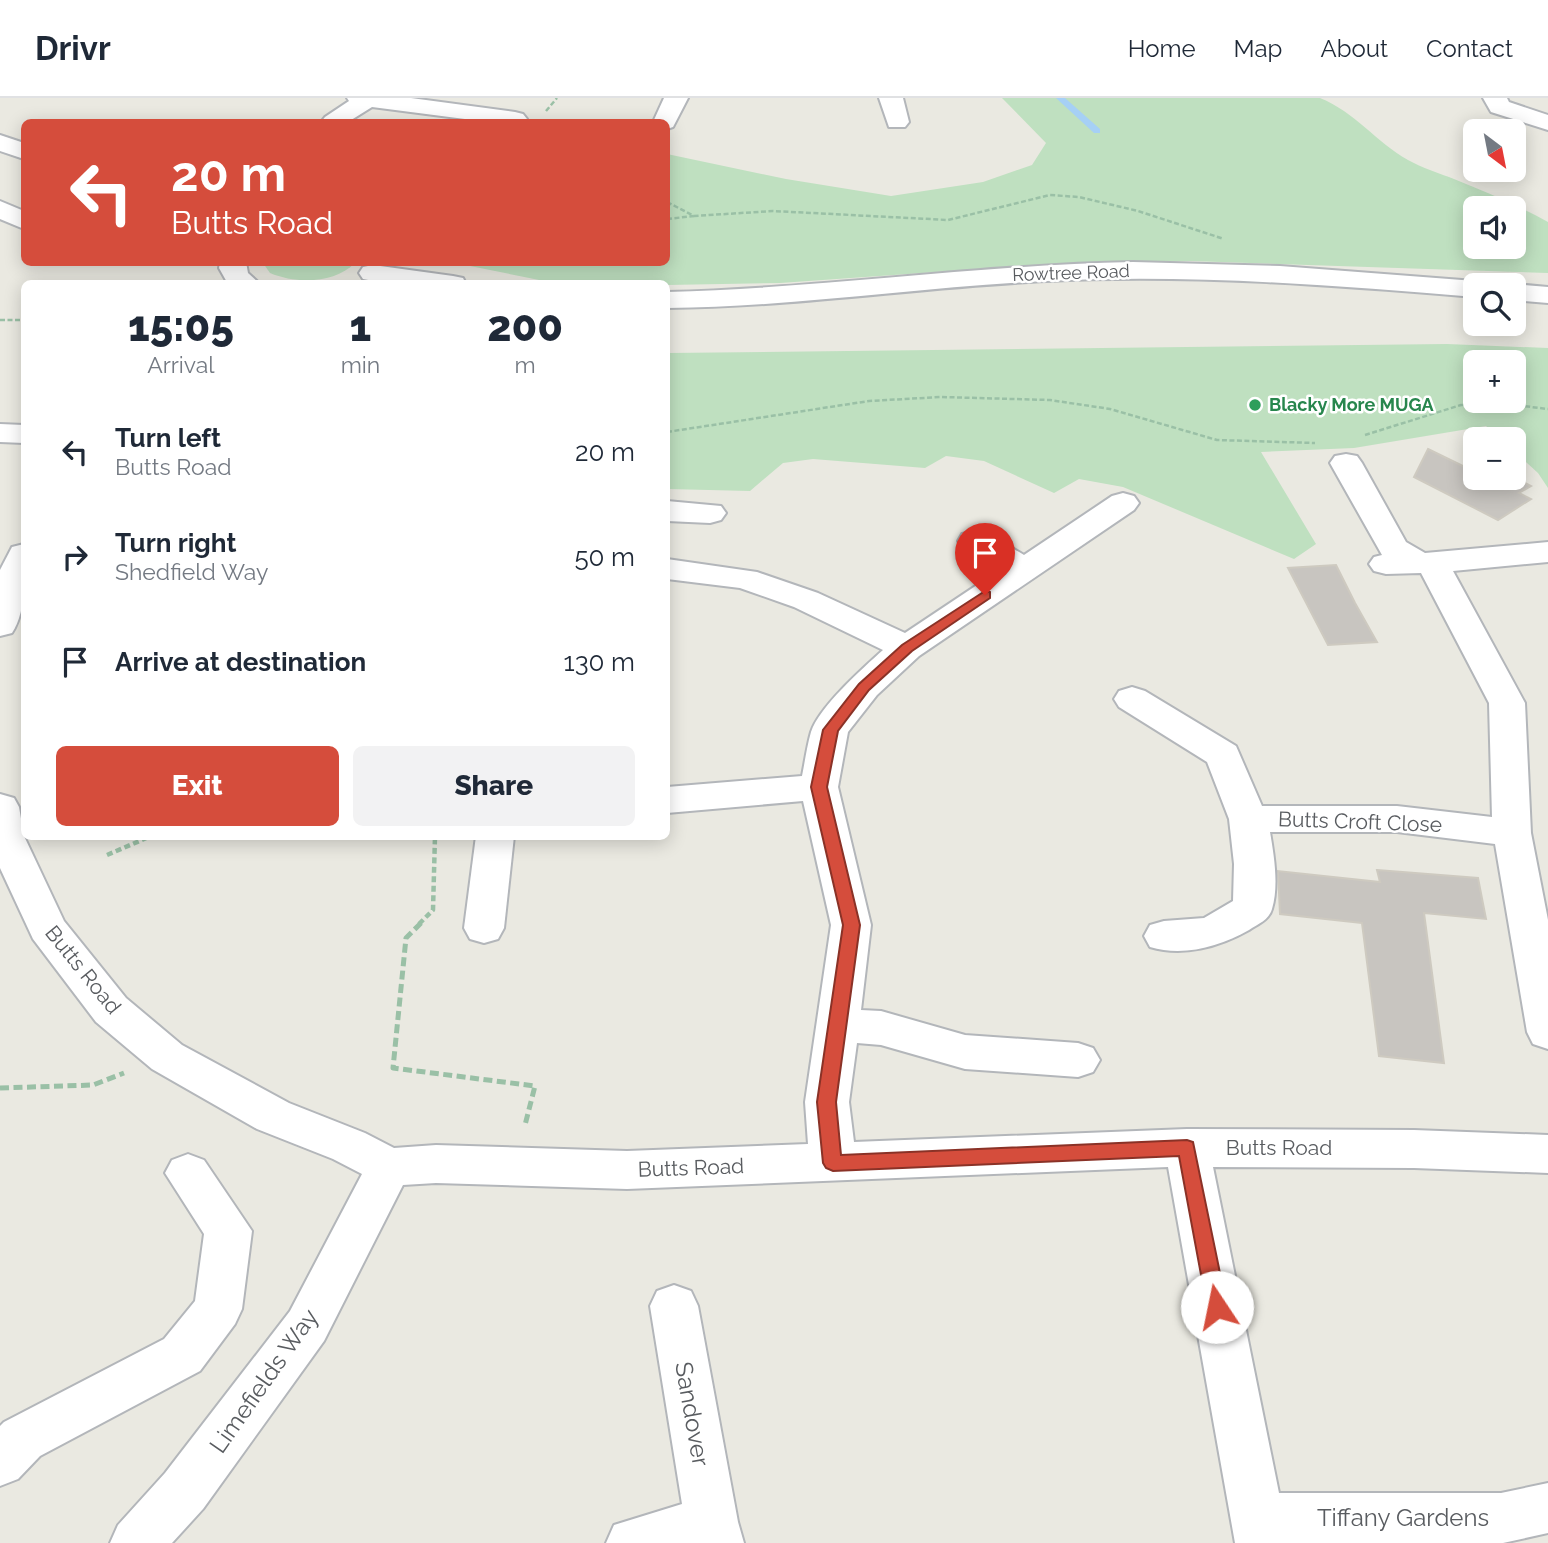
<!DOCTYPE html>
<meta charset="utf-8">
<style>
:root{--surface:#fff;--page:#f2f2f3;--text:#1f2937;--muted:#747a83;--line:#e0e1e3;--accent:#d54d3c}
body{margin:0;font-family:Raleway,sans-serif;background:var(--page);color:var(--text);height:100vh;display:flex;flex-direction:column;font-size:26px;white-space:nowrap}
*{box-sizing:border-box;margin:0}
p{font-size:23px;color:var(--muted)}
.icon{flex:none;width:38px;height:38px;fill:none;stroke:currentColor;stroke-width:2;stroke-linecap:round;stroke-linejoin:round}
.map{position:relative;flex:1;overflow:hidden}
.panel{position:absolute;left:21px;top:182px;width:649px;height:560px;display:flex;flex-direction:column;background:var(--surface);border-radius:10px;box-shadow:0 4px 18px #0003}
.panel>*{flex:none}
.guide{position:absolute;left:21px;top:21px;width:649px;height:147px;border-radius:10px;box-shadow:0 4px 18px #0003;background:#d54d3c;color:#fff;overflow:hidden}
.needle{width:46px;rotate:148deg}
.buttons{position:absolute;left:1463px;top:21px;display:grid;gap:14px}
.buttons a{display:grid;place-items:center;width:63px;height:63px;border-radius:10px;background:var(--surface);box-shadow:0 4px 18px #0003;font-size:35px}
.pin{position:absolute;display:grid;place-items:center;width:60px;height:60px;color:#fff;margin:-72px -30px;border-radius:50% 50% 50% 0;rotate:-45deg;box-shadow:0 0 7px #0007}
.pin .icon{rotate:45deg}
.me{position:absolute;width:77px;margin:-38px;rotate:349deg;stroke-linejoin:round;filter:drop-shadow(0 0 5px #0008)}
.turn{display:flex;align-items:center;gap:24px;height:147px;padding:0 35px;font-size:32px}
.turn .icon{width:91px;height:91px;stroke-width:2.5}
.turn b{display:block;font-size:49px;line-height:60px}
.eta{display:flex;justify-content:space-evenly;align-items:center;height:119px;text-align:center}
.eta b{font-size:42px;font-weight:800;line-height:49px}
.cta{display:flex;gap:14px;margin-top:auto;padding:14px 35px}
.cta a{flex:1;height:80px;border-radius:10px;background:var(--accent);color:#fff;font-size:28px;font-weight:800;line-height:80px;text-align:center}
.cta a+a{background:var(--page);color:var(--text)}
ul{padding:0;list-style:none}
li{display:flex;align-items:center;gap:21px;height:105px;padding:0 35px}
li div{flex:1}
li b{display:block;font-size:26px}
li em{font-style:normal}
header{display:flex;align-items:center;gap:42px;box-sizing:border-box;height:98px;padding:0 35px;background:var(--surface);border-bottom:2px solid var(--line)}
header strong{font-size:33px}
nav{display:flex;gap:38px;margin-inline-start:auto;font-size:24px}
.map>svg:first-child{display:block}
</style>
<header>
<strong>Drivr</strong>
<nav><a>Home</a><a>Map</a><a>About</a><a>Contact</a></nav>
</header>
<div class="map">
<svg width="1548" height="1445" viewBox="0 0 1548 1445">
<rect width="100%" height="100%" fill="#eae9e1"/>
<!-- green -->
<g fill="#bfe0c0" fill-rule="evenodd">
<path d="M 1002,0 L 1320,0 C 1355,14 1376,44 1408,62 C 1422,70 1439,75 1454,81 C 1486,94 1517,107 1548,124 L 1548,175 L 1191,163 L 1036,167 L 780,185 L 667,187 L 554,185 L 455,165 L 667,164 L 667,56 L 786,81 L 891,98 L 983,84 L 1032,67 L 1046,45 ZM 1475,110 L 1514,110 L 1514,149 L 1475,149 Z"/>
<path d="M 263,165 L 263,164 L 355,165 C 334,186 296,186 270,175 Z"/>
<path d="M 1447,246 L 1548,250 L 1548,390 L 1538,375 L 1514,353 L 1514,341 L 1501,341 L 1486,328 L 1354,350 L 1261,354 L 1316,446 L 1294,461 L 1123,389 L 1079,381 L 1054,395 L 984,363 L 946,358 L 925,370 L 813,361 L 783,365 L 750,393 L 667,391 L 667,255 ZM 1475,264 L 1514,264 L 1514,303 L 1475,303 Z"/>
</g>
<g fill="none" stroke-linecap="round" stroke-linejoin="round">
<!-- stream -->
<path fill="#a6d0f5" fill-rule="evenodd" d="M 1056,0 L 1065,0 L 1100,31 L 1100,35 L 1094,35 Z"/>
</g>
<!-- building -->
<g fill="#c8c5c0" stroke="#cecac0" stroke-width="2">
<path d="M 1428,351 L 1471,372 L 1475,369 L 1475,380 L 1514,379 L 1531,388 L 1519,395 L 1531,401 L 1498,422 L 1414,379 Z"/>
<path d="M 1336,467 L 1355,505 L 1377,544 L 1328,547 L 1288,470 Z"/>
<path d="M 1377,772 L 1478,780 L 1486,821 L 1424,815 L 1444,965 L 1379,958 L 1362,825 L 1280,816 L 1278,773 L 1380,784 Z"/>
</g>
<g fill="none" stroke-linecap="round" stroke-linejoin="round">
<!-- minor casing -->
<g stroke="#b3b6ba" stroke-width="4">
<g id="minor">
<path d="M 347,0 L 411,0 L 515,14 L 523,16 L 527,21 L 524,24 L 488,24 L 372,9 L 348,24 L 321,24 L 325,19 L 349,3 Z"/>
<path d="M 664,0 L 688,0 L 673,29 L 667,31 L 667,24 L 653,24 Z"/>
<path d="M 879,0 L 903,0 L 909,24 L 905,29 L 889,29 Z"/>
<path d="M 1483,0 L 1507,0 L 1509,4 L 1548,17 L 1548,32 L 1491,14 Z"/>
<path d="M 0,37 L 24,45 L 24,61 L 0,53 Z"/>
<path d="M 0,103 L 24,113 L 24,131 L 0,121 Z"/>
<path d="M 220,164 L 246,164 L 248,175 L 260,186 L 228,186 L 219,170 Z"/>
<path d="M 1133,164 L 1280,168 L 1475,183 L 1486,187 L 1475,187 L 1475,199 C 1333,187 1190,176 1047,183 C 920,189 794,209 667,210 L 667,194 C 823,190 977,167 1133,164 Z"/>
<path d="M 373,167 L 453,178 L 463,180 L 466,186 L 390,186 L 363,181 L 359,175 L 363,169 Z"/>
<path d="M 1514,186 L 1548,189 L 1548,205 L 1514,202 L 1514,187 L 1508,187 Z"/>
<path d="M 0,326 L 24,327 L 24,345 L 0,344 Z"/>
<path d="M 1346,356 L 1357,358 L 1362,365 L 1406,444 L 1425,455 L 1548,444 L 1548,464 L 1453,473 L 1525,605 L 1531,735 L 1548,822 L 1548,951 L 1533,946 L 1527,934 L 1495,746 L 1397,734 L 1270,734 C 1274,757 1279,788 1272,811 C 1269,822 1258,826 1249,832 C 1219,849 1183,859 1150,849 L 1144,838 L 1150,827 L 1164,823 L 1204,820 L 1233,803 L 1234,766 L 1229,721 L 1207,664 L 1119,609 L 1114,601 L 1119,593 L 1132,589 L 1145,593 L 1236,648 L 1262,708 L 1397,708 L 1492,719 L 1489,605 L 1421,475 L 1386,476 L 1374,473 L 1369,466 L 1374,459 L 1382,457 L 1330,365 L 1335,358 Z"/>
<path d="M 1123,395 L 1134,398 L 1139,405 L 1134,412 L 919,558 L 877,597 L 848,634 L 838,689 L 871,827 L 861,912 L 881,913 L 965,937 L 1078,945 L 1093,950 L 1100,962 L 1093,974 L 1078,979 L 965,971 L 881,947 L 857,945 L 849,1004 L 854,1044 L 1187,1031 L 1414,1032 L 1548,1037 L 1548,1075 L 1414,1070 L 1213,1069 L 1279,1395 L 1501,1395 L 1548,1385 L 1548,1435 L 1503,1445 L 1235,1445 L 1168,1069 L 627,1091 L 436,1085 L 403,1087 L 324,1243 L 203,1411 L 172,1445 L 110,1445 L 118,1427 L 165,1375 L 290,1213 L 362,1076 L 333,1061 L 257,1031 L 152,971 L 96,924 L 33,841 L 0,770 L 0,696 L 14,700 L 19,709 L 24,738 L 64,823 L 126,900 L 182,947 L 289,1005 L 365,1035 L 394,1050 L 436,1047 L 627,1053 L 808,1046 L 805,1004 L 831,827 L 803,703 L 667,715 L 667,689 L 802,678 C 805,663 807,648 811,634 C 819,609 863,570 883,552 L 794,509 L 740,490 L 667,481 L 667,461 L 757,474 L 818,495 L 905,535 L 1001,471 L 962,450 L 958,443 L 962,436 C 985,430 1004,446 1024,457 L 1112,398 Z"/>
<path d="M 667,403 L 721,408 L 726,415 L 721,422 L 710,425 L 667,423 Z"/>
<path d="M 24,446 C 26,472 27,512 12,535 L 0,538 L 0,472 L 12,449 Z"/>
<path d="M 476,738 L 514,738 L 504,830 L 498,841 L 484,845 L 470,841 L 464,830 Z"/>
<path d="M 188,1056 L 204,1062 L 252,1133 L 242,1211 L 235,1226 L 200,1273 L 40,1358 L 18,1381 L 0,1388 L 0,1328 L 4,1324 L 164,1241 L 195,1203 L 204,1136 L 165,1075 L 172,1062 Z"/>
<path d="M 674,1187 L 691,1193 L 698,1208 L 738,1424 L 744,1445 L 606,1445 L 614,1427 L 682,1406 L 650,1208 L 657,1193 Z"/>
</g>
</g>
<!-- path-far2 -->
<g stroke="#9ac0a6" stroke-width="2.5" stroke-dasharray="5 2.5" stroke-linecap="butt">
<path d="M 546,13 L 557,0"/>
<path d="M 667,104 L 694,118 L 773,113 L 948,122 L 1050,97 L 1079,99 L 1138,113 L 1224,141"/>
<path d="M 667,121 L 694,118"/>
<path d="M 0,222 L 24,222"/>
<path d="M 667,334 L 869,303 L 941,299 L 1050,302 L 1110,311 L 1217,342 L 1315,345"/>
<path d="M 1365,337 L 1461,307 L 1498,305 L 1548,311"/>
</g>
<!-- path-far1 -->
<g stroke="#9ac0a6" stroke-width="4.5" stroke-dasharray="6 3.5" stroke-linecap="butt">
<path d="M 107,757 L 151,738"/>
<path d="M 419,826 L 433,812 L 435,738"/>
</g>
<!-- path -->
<g stroke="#9ac0a6" stroke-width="5" stroke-dasharray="9 4.5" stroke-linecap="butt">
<path d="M 421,825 L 406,840 L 393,970 L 535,988 L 525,1027"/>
<path d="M 0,990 L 93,987 L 124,975"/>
</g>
<!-- minor -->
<use href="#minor" fill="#fff" fill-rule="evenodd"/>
</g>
<!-- route -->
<path fill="#d54d3c" stroke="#8a3227" stroke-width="2" d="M 985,493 L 990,494 L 990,500 L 912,553 L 869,592 L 838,633 L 827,689 L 860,827 L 836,1004 L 841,1057 L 1187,1042 L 1193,1044 L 1227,1209 L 1224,1215 L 1217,1217 L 1210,1215 L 1207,1209 L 1179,1058 L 833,1073 L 826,1070 L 823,1065 L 817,1004 L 843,827 L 811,689 L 823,632 L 859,586 L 902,547 Z"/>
<!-- markers -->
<circle fill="#2e9e5b" stroke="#fff" stroke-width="2.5" cx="1255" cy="307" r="7"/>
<g text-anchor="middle" stroke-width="5" stroke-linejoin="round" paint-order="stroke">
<!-- far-street labels -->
<g font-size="18" fill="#595c60" stroke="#fff">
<text transform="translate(1071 175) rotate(-2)" y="6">Rowtree Road</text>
</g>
<!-- far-leisure labels -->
<g font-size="18" font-weight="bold" fill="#27864d" stroke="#fff" text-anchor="start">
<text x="1269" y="313">Blacky More MUGA</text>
</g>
<!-- street labels -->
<g font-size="21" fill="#595c60" stroke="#fff">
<text transform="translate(1360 724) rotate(2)" y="7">Butts Croft Close</text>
<text transform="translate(83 872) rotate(51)" y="7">Butts Road</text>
<text x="1279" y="1057">Butts Road</text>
<text transform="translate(691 1070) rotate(-2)" y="7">Butts Road</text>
</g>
<!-- near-street labels -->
<g font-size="24" fill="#595c60" stroke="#fff">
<text transform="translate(264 1283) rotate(-55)" y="8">Limefields Way</text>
<text transform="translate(692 1316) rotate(80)" y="8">Sandover</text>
<text x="1403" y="1428">Tiffany Gardens</text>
</g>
</g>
</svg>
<div class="buttons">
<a><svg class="needle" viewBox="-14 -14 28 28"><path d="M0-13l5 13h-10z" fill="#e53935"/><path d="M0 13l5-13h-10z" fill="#747a83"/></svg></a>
<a><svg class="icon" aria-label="sound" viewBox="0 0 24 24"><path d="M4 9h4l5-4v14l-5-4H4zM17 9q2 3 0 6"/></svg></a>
<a><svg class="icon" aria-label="search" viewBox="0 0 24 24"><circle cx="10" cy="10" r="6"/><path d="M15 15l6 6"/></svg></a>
<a>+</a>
<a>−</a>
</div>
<div class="pin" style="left:985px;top:497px;background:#d93025"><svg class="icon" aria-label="arrive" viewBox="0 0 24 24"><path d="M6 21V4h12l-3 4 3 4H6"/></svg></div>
<svg class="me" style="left:1217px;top:1209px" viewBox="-20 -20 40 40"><circle r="19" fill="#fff"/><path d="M0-13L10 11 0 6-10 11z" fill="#d54d3c"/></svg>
<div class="guide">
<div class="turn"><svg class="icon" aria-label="left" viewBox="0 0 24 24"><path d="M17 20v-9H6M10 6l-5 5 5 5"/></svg><div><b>20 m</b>Butts Road</div></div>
</div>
<section class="panel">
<div class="eta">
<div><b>15:05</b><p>Arrival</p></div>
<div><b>1</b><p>min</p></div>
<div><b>200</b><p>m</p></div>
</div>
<ul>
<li><svg class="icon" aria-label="left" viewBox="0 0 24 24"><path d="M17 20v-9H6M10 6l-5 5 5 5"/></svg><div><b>Turn left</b><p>Butts Road</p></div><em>20 m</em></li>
<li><svg class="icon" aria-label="right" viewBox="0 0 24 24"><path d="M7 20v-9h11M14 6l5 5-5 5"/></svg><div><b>Turn right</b><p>Shedfield Way</p></div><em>50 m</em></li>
<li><svg class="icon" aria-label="arrive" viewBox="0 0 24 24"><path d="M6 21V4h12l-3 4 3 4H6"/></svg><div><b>Arrive at destination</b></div><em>130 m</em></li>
</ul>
<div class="cta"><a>Exit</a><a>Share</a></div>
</section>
</div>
